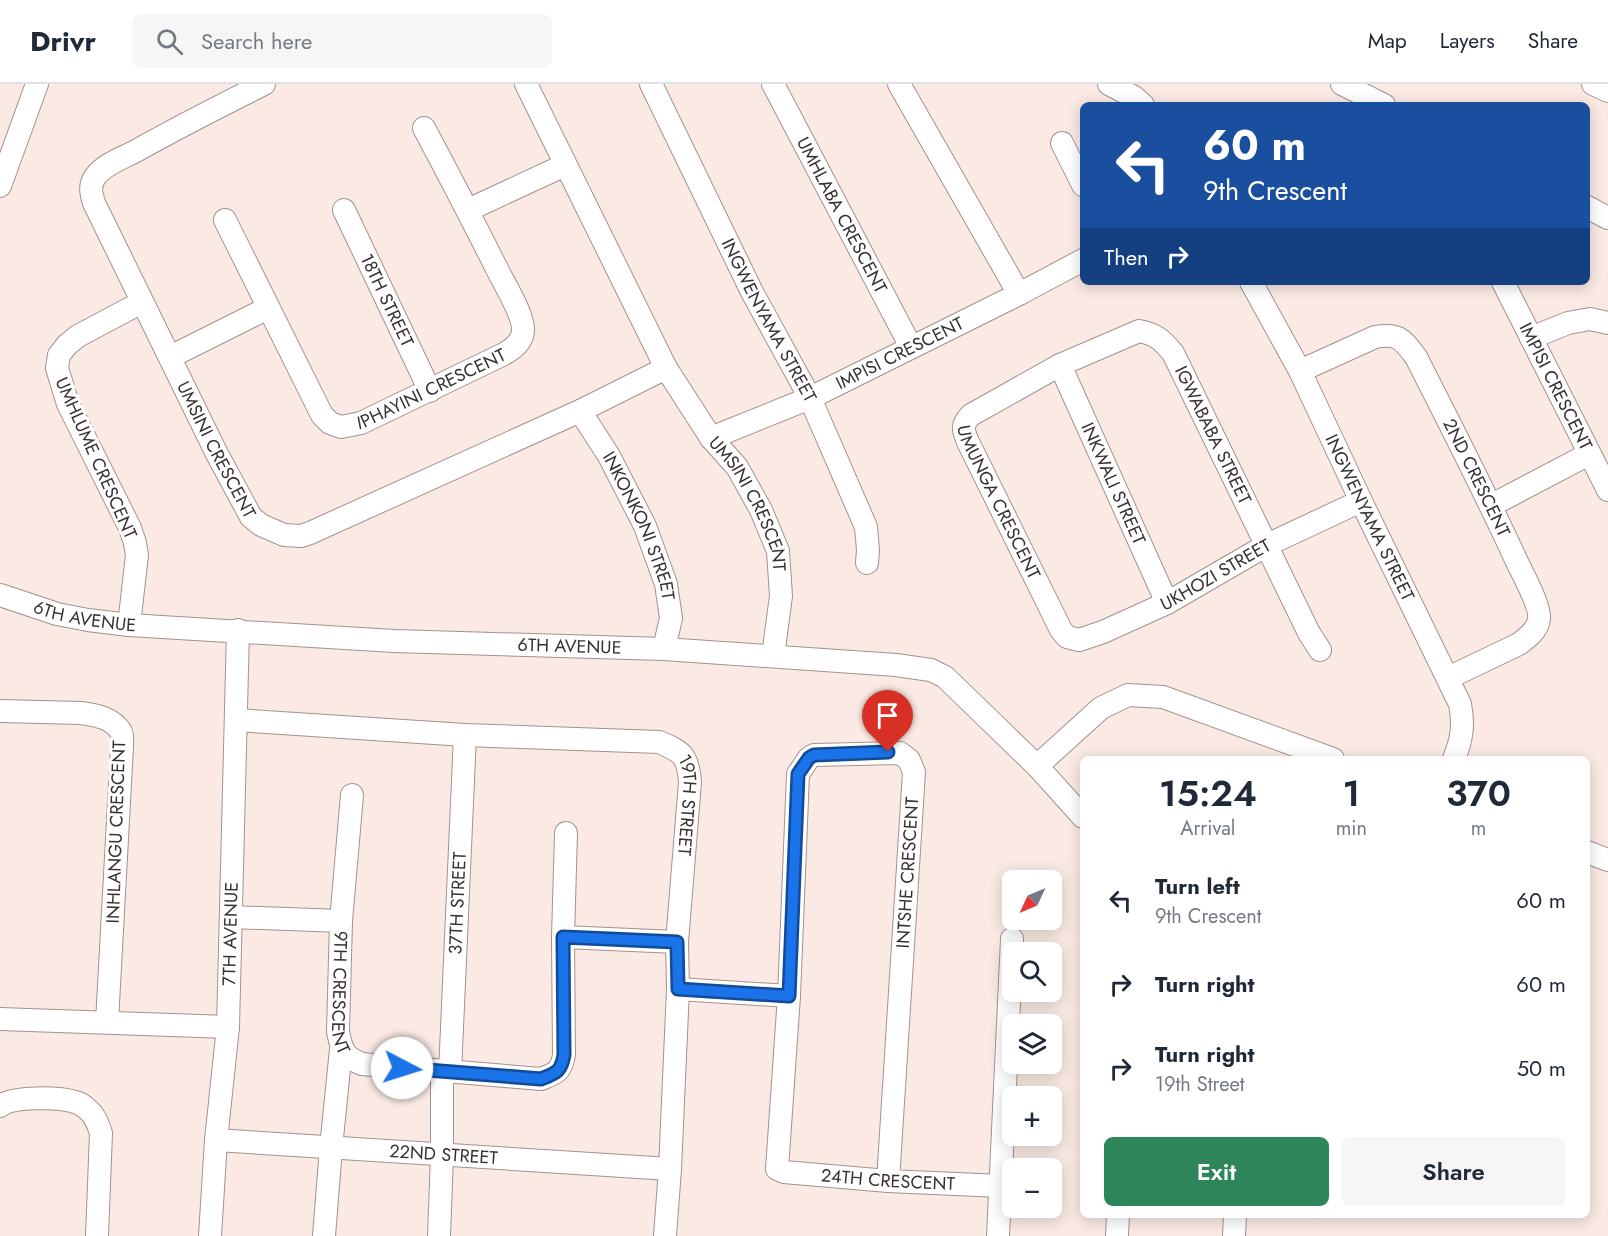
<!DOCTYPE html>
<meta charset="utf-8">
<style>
:root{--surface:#fff;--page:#f6f6f7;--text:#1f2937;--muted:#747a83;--line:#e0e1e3;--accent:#2d855a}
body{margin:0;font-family:Jost,sans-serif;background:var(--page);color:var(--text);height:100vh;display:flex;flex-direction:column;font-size:22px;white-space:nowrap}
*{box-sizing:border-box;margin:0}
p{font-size:20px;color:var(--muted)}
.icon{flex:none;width:33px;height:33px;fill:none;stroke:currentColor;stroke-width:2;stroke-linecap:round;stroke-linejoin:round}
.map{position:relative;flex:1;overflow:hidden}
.panel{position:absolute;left:1080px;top:672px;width:510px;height:462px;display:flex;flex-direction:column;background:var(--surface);border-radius:9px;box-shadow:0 3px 15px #0003}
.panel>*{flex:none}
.hud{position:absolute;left:1080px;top:18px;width:510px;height:183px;border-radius:9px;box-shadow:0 3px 15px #0003;background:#1a4fa0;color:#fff;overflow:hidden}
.needle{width:39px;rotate:226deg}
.fabs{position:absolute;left:1002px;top:786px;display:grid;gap:12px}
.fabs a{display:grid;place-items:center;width:60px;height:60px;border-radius:9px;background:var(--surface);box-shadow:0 3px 15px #0003;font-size:30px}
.pin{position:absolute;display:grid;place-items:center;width:51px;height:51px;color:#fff;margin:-62px -26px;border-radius:50% 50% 50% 0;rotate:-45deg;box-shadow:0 0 6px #0007}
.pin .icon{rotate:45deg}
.me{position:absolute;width:66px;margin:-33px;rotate:95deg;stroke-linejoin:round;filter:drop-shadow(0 0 4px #0008)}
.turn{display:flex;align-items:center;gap:21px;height:126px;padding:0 24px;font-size:27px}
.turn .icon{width:78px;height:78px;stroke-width:2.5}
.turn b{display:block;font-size:42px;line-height:51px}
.then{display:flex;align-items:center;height:57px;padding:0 24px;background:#0003;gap:12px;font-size:22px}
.eta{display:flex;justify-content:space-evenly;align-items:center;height:102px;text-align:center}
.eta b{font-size:36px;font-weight:600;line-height:42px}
.primary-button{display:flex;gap:12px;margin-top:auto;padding:12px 24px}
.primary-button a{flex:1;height:69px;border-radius:9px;background:var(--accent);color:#fff;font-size:24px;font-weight:600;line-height:69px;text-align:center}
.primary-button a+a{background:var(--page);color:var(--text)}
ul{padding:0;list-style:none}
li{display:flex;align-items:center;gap:18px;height:84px;padding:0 24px}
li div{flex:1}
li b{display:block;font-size:22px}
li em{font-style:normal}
header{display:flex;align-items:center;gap:36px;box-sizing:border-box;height:84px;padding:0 30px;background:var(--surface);border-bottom:2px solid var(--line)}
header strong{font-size:28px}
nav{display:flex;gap:33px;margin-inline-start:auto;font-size:21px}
.search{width:420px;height:54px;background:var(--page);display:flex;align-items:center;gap:15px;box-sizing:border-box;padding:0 21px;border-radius:9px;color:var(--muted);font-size:22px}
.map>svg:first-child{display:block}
</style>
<header>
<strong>Drivr</strong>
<div class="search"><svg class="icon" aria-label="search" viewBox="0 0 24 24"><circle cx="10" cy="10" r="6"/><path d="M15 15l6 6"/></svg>Search here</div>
<nav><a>Map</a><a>Layers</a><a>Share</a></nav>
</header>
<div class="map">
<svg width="1608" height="1152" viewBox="0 0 1608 1152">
<rect width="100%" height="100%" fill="#fbeae4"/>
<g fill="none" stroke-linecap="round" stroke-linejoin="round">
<!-- minor casing -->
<g stroke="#a2928d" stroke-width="24">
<g id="minor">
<path id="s1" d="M 264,0 C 220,22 177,44 134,68 C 122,74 103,81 95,93 C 89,102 91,109 94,119 L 216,368 L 251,433 L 261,441 L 284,451 L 301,452 L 310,449 L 580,327 L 666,284"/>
<path id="s2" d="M 526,0 L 666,284 L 711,354 L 737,383 L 761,426 L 778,467 L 781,512 L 773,572"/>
<path id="s3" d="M 651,0 L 752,208 L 810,314 L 866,443 L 868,466 L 867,479"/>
<path id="s4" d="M 773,0 L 911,263"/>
<path d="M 899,0 L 1019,210"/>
<path d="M 1109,0 L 1134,13 L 1143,21"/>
<path d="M 1342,0 L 1384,21"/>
<path d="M 1593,0 L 1608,7"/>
<path d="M 1062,59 L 1083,101"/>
<path d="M 0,102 L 37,0"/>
<path d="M 1587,123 L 1608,134"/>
<path id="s5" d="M 344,126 L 430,307"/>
<path d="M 468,126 L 565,81"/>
<path id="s6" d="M 225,136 L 322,331 L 330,339 L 341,343 L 361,339 L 504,270 C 513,265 523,258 523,246 C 524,232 505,201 498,187 C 474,139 449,91 424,44"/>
<path id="s7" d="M 1251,198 L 1300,287 L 1361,417 L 1460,620 C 1464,641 1462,655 1454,675"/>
<path id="s8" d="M 1503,198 L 1608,406"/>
<path d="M 1531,254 L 1568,239 L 1590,235 L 1608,239"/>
<path d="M 170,273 L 268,224"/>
<path id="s9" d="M 1060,281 L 1167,519"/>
<path id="s10" d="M 1300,287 L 1375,253 C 1399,249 1402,255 1416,273 C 1451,342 1486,410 1518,480 C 1524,492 1541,524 1539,535 C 1538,546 1527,554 1519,560 L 1448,594"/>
<path id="s11" d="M 580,327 L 609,372 L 645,442 L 666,500 L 671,534 L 664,565"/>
<path id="s12" d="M 711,354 L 810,314 L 1019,210 L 1083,176"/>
<path d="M 1492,421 L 1589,370"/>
<path id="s13" d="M 0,511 L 57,530 L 88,536 L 129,541 L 394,557 L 664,565 L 896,581 L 931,586 L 945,593 L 1037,682 L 1083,733"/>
<path d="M 129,541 L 137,471 L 135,459 L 130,444 L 68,320 L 57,284 L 59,271 L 67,261 L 78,252 L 142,218"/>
<path id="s14" d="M 1320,566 L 1309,549 L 1173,269 C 1162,256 1156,250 1139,247 L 1060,281 L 971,331 C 961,341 963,346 968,358 L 1061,546 L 1067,553 L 1079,556 L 1103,548 L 1167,519 L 1267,461 L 1361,417"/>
<path d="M 0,627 L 81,629 C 96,631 113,634 121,648 C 123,652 122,659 122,663 L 107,938"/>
<path id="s15" d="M 236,636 L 465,651 L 659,658 C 683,668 688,672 690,698 L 677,858 L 678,905 L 670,1085 L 665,1152"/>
<path d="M 1037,682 L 1101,624 L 1128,611 L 1163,613 L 1333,675"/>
<path id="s16" d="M 352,711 L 341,837 L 338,948 C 342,967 344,973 362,980 L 541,995 C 556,989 561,988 564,971 L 563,853 L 566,749"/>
<path d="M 1587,768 L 1608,776"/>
<path d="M 231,833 L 341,837"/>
<path d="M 563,853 L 677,858"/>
<path d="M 678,905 L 789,912"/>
<path d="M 0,935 L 228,943"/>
<path id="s17" d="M 450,989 L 465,651"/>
<path d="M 0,1022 C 13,1012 59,1013 75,1018 C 79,1019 84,1022 87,1025 C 95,1031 98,1040 101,1049 L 97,1152"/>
<path id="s18" d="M 216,1056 L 670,1085"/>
<path id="s19" d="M 888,1097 L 914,688 L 909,676 L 900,669 L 814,671 L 809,674 L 798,690 L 789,912 L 777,1085 L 784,1088 L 888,1097 L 1001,1102"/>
<path id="s20" d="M 210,1152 L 216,1056 L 228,943 L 238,546"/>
<path d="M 324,1152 L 331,1064 L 341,965"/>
<path d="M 439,1152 L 442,1071 L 442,988"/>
<path d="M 998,1152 L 1012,855"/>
<path d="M 1117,1152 L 1118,1131"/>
<path d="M 1234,1152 L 1235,1131"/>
</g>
</g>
<!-- minor -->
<use href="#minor" stroke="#fff" stroke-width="22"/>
</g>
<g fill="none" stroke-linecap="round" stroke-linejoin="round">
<!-- route casing -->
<g stroke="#114b97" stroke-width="15">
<path id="route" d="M 402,984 L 541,995 C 556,989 561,988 564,971 L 563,853 L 677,858 L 678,905 L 789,912 L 798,690 L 809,674 L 814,671 L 888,668"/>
</g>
<!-- route -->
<use href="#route" stroke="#1a73e8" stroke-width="10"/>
</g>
<g text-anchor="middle" stroke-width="6" stroke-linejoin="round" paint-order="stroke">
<!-- street labels -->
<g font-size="18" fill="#38312f" stroke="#fff">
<text dy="6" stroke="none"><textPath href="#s4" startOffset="148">UMHLABA CRESCENT</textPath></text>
<text dy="6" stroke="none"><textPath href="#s5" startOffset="100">18TH STREET</textPath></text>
<text dy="6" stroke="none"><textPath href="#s3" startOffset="264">INGWENYAMA STREET</textPath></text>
<text dy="6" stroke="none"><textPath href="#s12" startOffset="207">IMPISI CRESCENT</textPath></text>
<text dy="6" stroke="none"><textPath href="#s8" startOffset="117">IMPISI CRESCENT</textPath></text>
<text dy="6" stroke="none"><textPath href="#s6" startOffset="339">IPHAYINI CRESCENT</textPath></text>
<text transform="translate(1213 351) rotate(64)" y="6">IGWABABA STREET</text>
<text dy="6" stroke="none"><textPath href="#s1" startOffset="496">UMSINI CRESCENT</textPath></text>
<text transform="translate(96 374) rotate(66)" y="6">UMHLUME CRESCENT</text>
<text dy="6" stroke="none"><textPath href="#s10" startOffset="267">2ND CRESCENT</textPath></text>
<text dy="6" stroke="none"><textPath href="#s9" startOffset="130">INKWALI STREET</textPath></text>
<text dy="6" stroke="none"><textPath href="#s14" startOffset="658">UMUNGA CRESCENT</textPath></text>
<text dy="6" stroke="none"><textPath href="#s2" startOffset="477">UMSINI CRESCENT</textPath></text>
<text dy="6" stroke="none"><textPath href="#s7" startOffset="264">INGWENYAMA STREET</textPath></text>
<text dy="6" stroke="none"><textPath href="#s11" startOffset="130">INKONKONI STREET</textPath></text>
<text dy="6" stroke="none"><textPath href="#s14" startOffset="974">UKHOZI STREET</textPath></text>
<text dy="6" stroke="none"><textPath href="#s13" startOffset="88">6TH AVENUE</textPath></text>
<text dy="6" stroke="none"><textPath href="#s13" startOffset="574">6TH AVENUE</textPath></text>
<text dy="6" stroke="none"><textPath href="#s15" startOffset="502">19TH STREET</textPath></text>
<text transform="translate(116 748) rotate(-88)" y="6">INHLANGU CRESCENT</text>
<text dy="6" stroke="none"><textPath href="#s19" startOffset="309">INTSHE CRESCENT</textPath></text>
<text dy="6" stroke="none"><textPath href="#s17" startOffset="170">37TH STREET</textPath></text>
<text dy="6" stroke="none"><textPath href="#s20" startOffset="303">7TH AVENUE</textPath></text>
<text dy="6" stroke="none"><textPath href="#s16" startOffset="198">9TH CRESCENT</textPath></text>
<text dy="6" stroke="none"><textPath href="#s18" startOffset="228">22ND STREET</textPath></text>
<text dy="6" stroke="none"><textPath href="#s19" startOffset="1053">24TH CRESCENT</textPath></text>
</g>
</g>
</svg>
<div class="fabs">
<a><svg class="needle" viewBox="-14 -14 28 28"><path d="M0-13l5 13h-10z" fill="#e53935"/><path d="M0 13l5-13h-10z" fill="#747a83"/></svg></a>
<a><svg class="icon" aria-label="search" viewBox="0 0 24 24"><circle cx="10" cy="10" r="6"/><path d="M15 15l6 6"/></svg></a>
<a><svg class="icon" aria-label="layers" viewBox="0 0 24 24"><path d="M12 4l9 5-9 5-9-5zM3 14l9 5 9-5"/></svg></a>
<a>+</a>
<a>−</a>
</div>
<div class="pin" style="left:888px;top:668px;background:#d93025"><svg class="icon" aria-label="arrive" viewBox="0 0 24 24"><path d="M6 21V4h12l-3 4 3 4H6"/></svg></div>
<svg class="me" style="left:402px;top:984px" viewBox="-20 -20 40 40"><circle r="19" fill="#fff"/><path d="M0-13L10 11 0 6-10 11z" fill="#1a73e8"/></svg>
<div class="hud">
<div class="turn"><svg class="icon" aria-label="left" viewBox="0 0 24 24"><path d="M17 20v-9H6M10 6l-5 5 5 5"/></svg><div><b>60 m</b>9th Crescent</div></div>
<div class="then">Then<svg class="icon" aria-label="right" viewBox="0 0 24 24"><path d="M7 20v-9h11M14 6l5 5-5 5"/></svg></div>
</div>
<section class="panel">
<div class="eta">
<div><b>15:24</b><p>Arrival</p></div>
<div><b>1</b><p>min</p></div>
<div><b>370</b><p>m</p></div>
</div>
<ul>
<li><svg class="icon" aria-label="left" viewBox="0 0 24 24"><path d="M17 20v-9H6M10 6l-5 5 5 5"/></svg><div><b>Turn left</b><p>9th Crescent</p></div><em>60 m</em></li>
<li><svg class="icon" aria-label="right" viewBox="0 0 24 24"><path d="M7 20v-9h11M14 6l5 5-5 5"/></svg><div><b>Turn right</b></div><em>60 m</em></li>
<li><svg class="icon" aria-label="right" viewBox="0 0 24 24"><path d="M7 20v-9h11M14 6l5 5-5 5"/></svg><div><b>Turn right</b><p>19th Street</p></div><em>50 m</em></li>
</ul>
<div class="primary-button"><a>Exit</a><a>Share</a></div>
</section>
</div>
